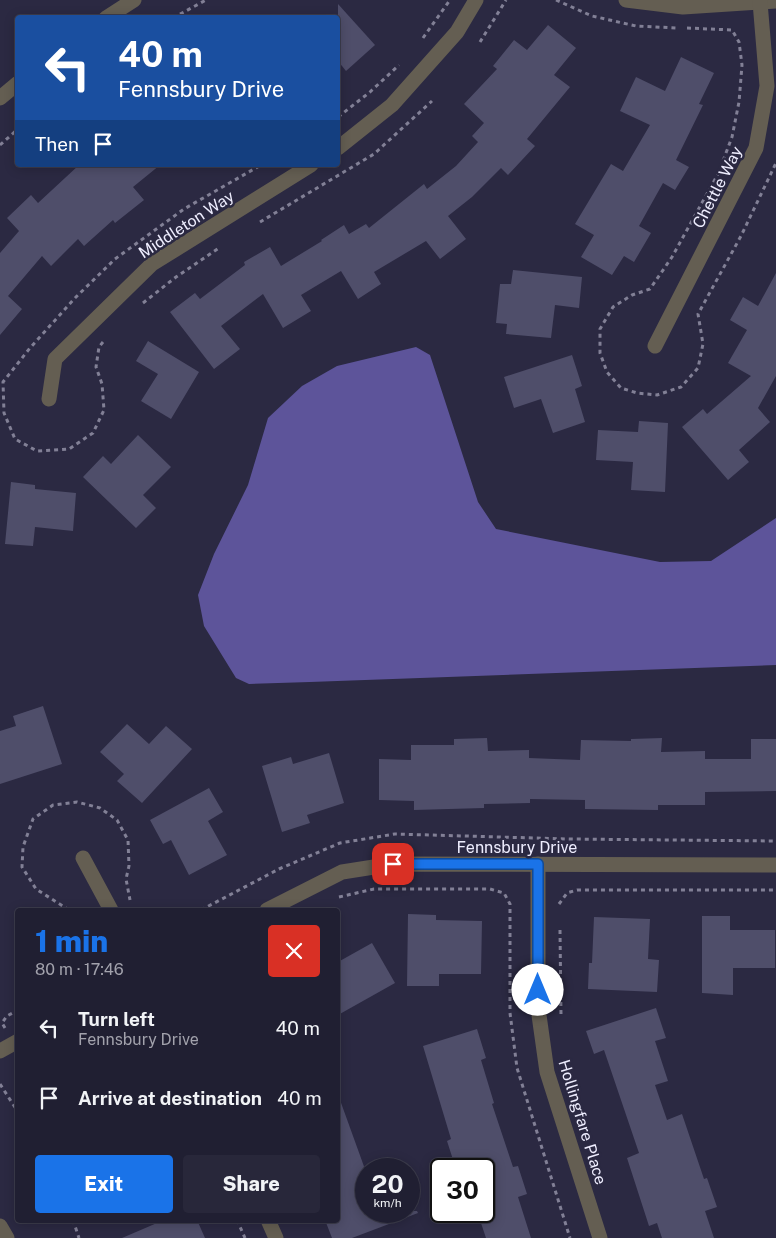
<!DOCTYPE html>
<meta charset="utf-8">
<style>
:root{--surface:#201f32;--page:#28273a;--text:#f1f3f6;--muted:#a2a2ac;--line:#3d3d4d;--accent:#1a73e8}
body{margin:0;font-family:"Public Sans",sans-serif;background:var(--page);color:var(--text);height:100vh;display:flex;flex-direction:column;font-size:19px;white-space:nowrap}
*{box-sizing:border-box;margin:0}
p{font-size:16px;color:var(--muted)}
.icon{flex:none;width:28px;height:28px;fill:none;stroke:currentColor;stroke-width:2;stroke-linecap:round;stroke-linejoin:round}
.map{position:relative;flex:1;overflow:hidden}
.drawer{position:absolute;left:15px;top:908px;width:325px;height:315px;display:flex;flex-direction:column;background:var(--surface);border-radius:5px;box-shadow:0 2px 12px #0003,0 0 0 1px var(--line)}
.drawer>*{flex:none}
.hud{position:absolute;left:15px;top:15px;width:325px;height:152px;border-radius:5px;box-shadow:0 2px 12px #0003,0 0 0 1px var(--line);background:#1a4fa0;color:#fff;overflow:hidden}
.speed{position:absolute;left:355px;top:1158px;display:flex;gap:10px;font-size:25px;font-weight:700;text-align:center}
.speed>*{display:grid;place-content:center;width:65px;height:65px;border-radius:50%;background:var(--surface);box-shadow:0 2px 12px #0003,0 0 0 1px var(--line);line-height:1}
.speed small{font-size:12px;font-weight:400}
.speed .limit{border:2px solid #111;border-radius:8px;background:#fff;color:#111}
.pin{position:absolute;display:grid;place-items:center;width:42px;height:42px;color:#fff;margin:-21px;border-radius:10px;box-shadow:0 2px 8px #0006}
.me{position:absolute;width:55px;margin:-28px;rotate:0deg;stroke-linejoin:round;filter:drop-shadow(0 0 4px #0008)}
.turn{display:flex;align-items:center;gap:18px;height:105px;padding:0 20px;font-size:22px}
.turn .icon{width:65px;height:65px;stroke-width:2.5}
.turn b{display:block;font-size:35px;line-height:42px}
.then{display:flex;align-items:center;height:48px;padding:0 20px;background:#0003;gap:10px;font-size:19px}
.round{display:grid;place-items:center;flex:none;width:52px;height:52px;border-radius:5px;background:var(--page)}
.summary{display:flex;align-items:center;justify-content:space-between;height:85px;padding:0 20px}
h1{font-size:30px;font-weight:800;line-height:38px;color:var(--accent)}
.action{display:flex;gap:10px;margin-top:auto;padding:10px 20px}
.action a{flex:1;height:58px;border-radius:5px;background:var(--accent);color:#fff;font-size:20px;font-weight:800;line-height:58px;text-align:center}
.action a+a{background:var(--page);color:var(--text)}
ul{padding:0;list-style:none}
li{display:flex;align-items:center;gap:15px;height:70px;padding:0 20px}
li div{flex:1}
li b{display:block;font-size:19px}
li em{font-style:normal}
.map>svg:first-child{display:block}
</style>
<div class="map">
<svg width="776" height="1238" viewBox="0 0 776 1238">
<rect width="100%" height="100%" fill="#2b2942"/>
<!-- water -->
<path fill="#5d549a" d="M 416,347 L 430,355 L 478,502 L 496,529 L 660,562 L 711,561 L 776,518 L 776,665 L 310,682 L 249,684 L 236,678 L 204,626 L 198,595 L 214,554 L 248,485 L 268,418 L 302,386 L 337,366 Z"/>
<!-- building -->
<g fill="#4f4e6a">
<path d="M 338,4 L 375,45 L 346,71 L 338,61 Z"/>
<path d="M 548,25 L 576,48 L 554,75 L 570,87 L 527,139 L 535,146 L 508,175 L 501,168 L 472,197 L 448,216 L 466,239 L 440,259 L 426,241 L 374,272 L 381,284 L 358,299 L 341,271 L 301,295 L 311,311 L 283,328 L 263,294 L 221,326 L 240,349 L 214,369 L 170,312 L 195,293 L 200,299 L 245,265 L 244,262 L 270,247 L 281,266 L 322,241 L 321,240 L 344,225 L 349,234 L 366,224 L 369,228 L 424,184 L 427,189 L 456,166 L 478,142 L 472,136 L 484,123 L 464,104 L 497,69 L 493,66 L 514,40 L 527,50 Z"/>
<path d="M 681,57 L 714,73 L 699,104 L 703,105 L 676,160 L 689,167 L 675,190 L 663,183 L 639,226 L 651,233 L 634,262 L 624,256 L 612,275 L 581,257 L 594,235 L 575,224 L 611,164 L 623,171 L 650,125 L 620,111 L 636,77 L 665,91 Z"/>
<path d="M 79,165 L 160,165 L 133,187 L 144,200 L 115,223 L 113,220 L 84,246 L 78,239 L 51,266 L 42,256 L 8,296 L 22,309 L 0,335 L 0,253 L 19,231 L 7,218 L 31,195 L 38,203 Z"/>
<path d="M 513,270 L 582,277 L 579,308 L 555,305 L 551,338 L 506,334 L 507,324 L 496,323 L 500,284 L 511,284 Z"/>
<path d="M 776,273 L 776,376 L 758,408 L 770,422 L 739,450 L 749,462 L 728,480 L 682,427 L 703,409 L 707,414 L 751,376 L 728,363 L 747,330 L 730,320 L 743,297 L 758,306 Z"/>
<path d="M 148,341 L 199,372 L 171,419 L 141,401 L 158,374 L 136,361 Z"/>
<path d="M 572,355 L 582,386 L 575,389 L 585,422 L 553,433 L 541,399 L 514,408 L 504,377 Z"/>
<path d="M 639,421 L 668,423 L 665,492 L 631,490 L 633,462 L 596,460 L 598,430 L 638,432 Z"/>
<path d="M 138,435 L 171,467 L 143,495 L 156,508 L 136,528 L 83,477 L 103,456 L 111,464 Z"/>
<path d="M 11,482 L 35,485 L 35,489 L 76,493 L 73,531 L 35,527 L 33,546 L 5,544 Z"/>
<path d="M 43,706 L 62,764 L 0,784 L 0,731 L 16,726 L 13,716 Z"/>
<path d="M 127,724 L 149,744 L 166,726 L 192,749 L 142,803 L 117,781 L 124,774 L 100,752 Z"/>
<path d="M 487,738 L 488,751 L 529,750 L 529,758 L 580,760 L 581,740 L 631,741 L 631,739 L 662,738 L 661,752 L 705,751 L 705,759 L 751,759 L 751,739 L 776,739 L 776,791 L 705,792 L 705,805 L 658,805 L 658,810 L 585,809 L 585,800 L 530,799 L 530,803 L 484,804 L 484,808 L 414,810 L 414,801 L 379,800 L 379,759 L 411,760 L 411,745 L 454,745 L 454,739 Z"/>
<path d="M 329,753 L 344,803 L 307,815 L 310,823 L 282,832 L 262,766 L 291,757 L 293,764 Z"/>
<path d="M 209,788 L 223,812 L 208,821 L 227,855 L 189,875 L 171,840 L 163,844 L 150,820 Z"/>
<path d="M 408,914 L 436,915 L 436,920 L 482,921 L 481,974 L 439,974 L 439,986 L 407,986 Z"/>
<path d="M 702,916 L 730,916 L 730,930 L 775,930 L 775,968 L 733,968 L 733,995 L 702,993 Z"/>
<path d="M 594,917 L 650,919 L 648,959 L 659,960 L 657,992 L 588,989 L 589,963 L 592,963 Z"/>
<path d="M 372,943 L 395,983 L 338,1015 L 338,962 Z"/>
<path d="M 656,1008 L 666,1038 L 655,1041 L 668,1081 L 655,1085 L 667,1120 L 682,1114 L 704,1179 L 707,1178 L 717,1207 L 705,1211 L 714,1238 L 662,1238 L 657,1223 L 649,1226 L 627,1158 L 639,1153 L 604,1050 L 594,1054 L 586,1031 Z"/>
<path d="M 477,1029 L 486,1058 L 481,1060 L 494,1103 L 492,1104 L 513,1167 L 518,1166 L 527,1194 L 518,1197 L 531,1238 L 486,1238 L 477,1211 L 484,1211 L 484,1169 L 456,1169 L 447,1141 L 451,1139 L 423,1046 Z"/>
<path d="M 338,1100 L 340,1100 L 366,1172 L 366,1211 L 417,1211 L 418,1213 L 352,1238 L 332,1238 L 325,1220 L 338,1220 Z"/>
<path d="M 164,1220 L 197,1220 L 205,1238 L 122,1238 Z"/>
</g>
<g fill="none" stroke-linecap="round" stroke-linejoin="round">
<!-- path -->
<g stroke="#828096" stroke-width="3" stroke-dasharray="4 4" stroke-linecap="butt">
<path d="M 556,0 L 592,16 L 636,26 L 676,28"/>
<path d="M 173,18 L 206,0"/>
<path d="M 687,28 L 732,30 L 739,42 L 742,65 L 739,102 L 732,137 L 718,174 L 672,257 L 650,289 L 632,295 L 613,307 L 600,329 L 600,353 L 607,372 L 621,388 L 637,393 L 657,395 L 681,387 L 698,368 L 703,344 L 698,314 L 741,236 L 776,163"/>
<path d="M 423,38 L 450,0"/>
<path d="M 480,42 L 506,0"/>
<path d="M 338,117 L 370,92 L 399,65"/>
<path d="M 0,145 L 18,129"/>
<path d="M 260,222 L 374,154 L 432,101"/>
<path d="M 143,303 L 176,277 L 219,248"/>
<path d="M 103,342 L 99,347 L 96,367 L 102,384 L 104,410 L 93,433 L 69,449 L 37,451 L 15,439 L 4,413 L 3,382 L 30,348 L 75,298 L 115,259 L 184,209 L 261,165"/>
<path d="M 339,897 L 374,889 L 490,889 L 504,893 L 510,904 L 510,1013 L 517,1068 L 570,1238"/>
<path d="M 559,904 L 567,893 L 577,890 L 776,890"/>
<path d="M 69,910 L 36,889 L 22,867 L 23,847 L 33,819 L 53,805 L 77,802 L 100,808 L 117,820 L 128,840 L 129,866 L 126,879 L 130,900"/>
<path d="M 201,910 L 279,869 L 340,843 L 395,834 L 569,839 L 776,841"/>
<path d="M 560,930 L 561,1016"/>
<path d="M 5,1028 L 2,1023 L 7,1016 L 18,1010"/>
<path d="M 567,1059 L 571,1078"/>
<path d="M 0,1084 L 18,1112"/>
<path d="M 73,1220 L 79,1238"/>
<path d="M 237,1220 L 245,1238"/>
</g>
<!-- minor -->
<g stroke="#645e52" stroke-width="15">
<path d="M 626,0 L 683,7 L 776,1"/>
<path d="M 106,18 L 134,0"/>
<path d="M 0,98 L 18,83"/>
<path d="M 338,148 L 392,105 L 457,32 L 476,0"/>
<path d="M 655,346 L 756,148 L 767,86 L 760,2"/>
<path d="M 49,399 L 55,359 L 152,264 L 311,165"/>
<path d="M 83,858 L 111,910"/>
<path d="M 538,864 L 538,1008 L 547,1072 L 600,1238"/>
<path d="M 267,910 L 342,872 L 393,864 L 776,865"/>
<path d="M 0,1051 L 18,1041"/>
<path d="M 268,1220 L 276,1238"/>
<path d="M 0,1226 L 7,1238"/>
</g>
</g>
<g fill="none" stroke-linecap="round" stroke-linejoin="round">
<!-- route casing -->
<g stroke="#114b97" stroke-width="12">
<path id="route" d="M 393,864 L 538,864 L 538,990"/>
</g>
<!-- route -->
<use href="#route" stroke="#1a73e8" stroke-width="9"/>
</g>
<g text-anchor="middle" stroke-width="5" stroke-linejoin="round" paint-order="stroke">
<!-- street labels -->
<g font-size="16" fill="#eeedfe" stroke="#2b2942">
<text transform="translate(717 187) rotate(-63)" y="6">Chettle Way</text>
<text transform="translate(186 224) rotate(-33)" y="6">Middleton Way</text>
<text x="517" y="853">Fennsbury Drive</text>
<text transform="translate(583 1122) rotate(73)" y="6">Hollingfare Place</text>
</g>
</g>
</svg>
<div class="speed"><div>20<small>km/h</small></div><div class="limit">30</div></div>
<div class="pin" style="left:393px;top:864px;background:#d93025"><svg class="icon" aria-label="arrive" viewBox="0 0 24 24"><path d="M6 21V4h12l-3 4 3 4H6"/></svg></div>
<svg class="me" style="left:538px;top:990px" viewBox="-20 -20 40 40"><circle r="19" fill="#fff"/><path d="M0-13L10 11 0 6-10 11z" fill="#1a73e8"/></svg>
<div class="hud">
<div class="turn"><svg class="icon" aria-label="left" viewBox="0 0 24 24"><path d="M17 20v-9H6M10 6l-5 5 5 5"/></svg><div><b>40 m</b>Fennsbury Drive</div></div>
<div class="then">Then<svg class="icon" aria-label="arrive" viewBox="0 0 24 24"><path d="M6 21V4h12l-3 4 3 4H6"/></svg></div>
</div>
<section class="drawer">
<div class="summary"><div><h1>1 min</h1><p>80 m · 17:46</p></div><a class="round" style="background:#d93025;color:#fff"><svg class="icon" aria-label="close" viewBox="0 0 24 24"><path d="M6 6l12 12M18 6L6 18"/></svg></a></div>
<ul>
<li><svg class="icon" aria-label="left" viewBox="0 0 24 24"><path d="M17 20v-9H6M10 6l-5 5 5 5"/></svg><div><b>Turn left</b><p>Fennsbury Drive</p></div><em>40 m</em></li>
<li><svg class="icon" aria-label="arrive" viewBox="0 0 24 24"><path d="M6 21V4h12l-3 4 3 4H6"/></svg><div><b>Arrive at destination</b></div><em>40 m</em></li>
</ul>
<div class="action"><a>Exit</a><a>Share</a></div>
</section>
</div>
